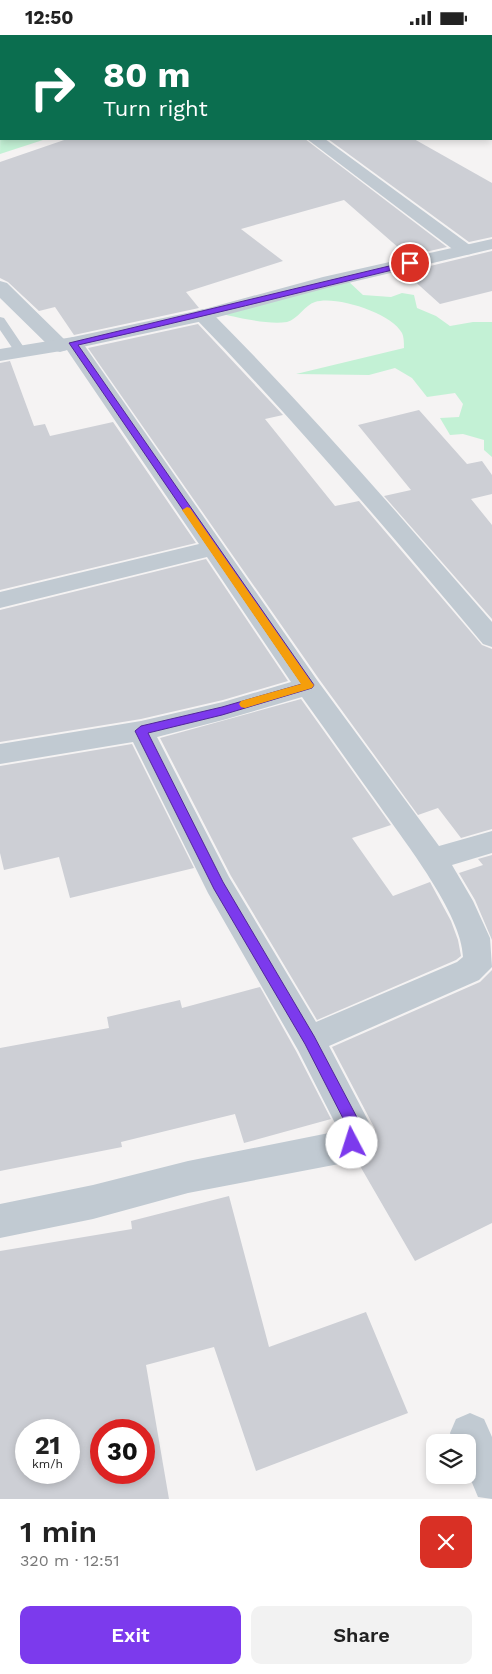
<!DOCTYPE html>
<meta charset="utf-8">
<style>
:root{--surface:#fff;--page:#f2f2f2;--text:#222;--muted:#767676;--accent:#7c3aed}
body{margin:0;font-family:"Work Sans",sans-serif;background:var(--page);color:var(--text);height:100vh;display:flex;flex-direction:column;font-size:19px;white-space:nowrap}
*{box-sizing:border-box;margin:0}
p{font-size:16px;color:var(--muted)}
.icon{flex:none;width:28px;height:28px;fill:none;stroke:currentColor;stroke-width:2;stroke-linecap:round;stroke-linejoin:round}
.map{position:relative;height:1464px;overflow:hidden}
.details{display:flex;flex-direction:column;background:var(--surface);flex:1}
.details>*{flex:none}
.hud{position:absolute;left:0px;top:0px;width:492px;height:105px;box-shadow:0 2px 8px #0003;background:#0b6e4f;color:#fff;overflow:hidden}
.controls{position:absolute;left:426px;top:1399px;display:grid;gap:10px}
.controls a{display:grid;place-items:center;width:50px;height:50px;border-radius:10px;background:var(--surface);box-shadow:0 2px 8px #0003;font-size:25px}
.speed{position:absolute;left:15px;top:1384px;display:flex;gap:10px;font-size:25px;font-weight:700;text-align:center}
.speed>*{display:grid;place-content:center;width:65px;height:65px;border-radius:50%;background:var(--surface);box-shadow:0 2px 8px #0003;line-height:1}
.speed small{font-size:12px;font-weight:400}
.speed .limit{border:8px solid #d22;background:#fff;color:#111}
.pin{position:absolute;display:grid;place-items:center;width:42px;height:42px;color:#fff;margin:-21px;border:2px solid #fff;border-radius:50%;box-shadow:0 1px 5px #0007}
.me{position:absolute;width:55px;margin:-28px;rotate:355deg;stroke-linejoin:round;filter:drop-shadow(0 0 4px #0008)}
.turn{display:flex;align-items:center;gap:18px;height:105px;padding:0 20px;font-size:22px}
.turn .icon{width:65px;height:65px;stroke-width:2.5}
.turn b{display:block;font-size:35px;line-height:42px}
.round{display:grid;place-items:center;flex:none;width:52px;height:52px;border-radius:10px;background:var(--page)}
.summary{display:flex;align-items:center;justify-content:space-between;height:85px;padding:0 20px}
h1{font-size:30px;font-weight:600;line-height:38px}
.cta{display:flex;gap:10px;margin-top:auto;padding:10px 20px}
.cta a{flex:1;height:58px;border-radius:10px;background:var(--accent);color:#fff;font-size:20px;font-weight:600;line-height:58px;text-align:center}
.cta a+a{background:var(--page);color:var(--text)}
.status{display:flex;justify-content:space-between;align-items:center;height:35px;padding:0 25px;background:var(--surface);direction:ltr}
.status svg{height:14px;fill:currentColor}
.map>svg:first-child{display:block}
</style>
<div class="status"><b>12:50</b><svg viewBox="0 0 49 12"><path d="M0 12V9h3v3zM5 12V6h3v6zM10 12V3h3v9zM15 12V0h3v12zM26 1h20v11H26zM47 4h2v5h-2z"/></svg></div>
<div class="map">
<svg width="492" height="1464" viewBox="0 0 492 1464">
<rect width="100%" height="100%" fill="#f5f3f3"/>
<!-- green -->
<g fill="#c3f1d5">
<path d="M 1,32 L 1,104 L 46,104 L 0,119 Z"/>
<path d="M 348,246 L 363,260 L 391,262 L 402,258 L 414,260 L 417,273 L 436,281 L 450,291 L 473,287 L 492,287 L 492,422 L 484,415 L 484,405 L 463,399 L 450,400 L 440,383 L 459,382 L 463,369 L 455,358 L 427,362 L 412,343 L 395,333 L 369,340 L 296,339 L 404,313 C 404,309 404,302 402,298 C 392,278 335,260 315,267 C 305,270 298,284 287,287 C 269,290 240,283 222,279 Z"/>
</g>
<!-- building -->
<g fill="#cdcfd5" fill-rule="evenodd">
<path d="M 67,104 L 305,104 L 447,212 L 408,221 L 344,165 L 241,194 L 283,226 L 186,257 L 199,273 L 74,300 L 55,272 L 39,276 L 8,247 L 0,243 L 0,127 Z"/>
<path d="M 328,104 L 414,104 L 492,148 L 492,202 L 469,207 Z"/>
<path d="M 492,216 L 492,256 L 440,269 L 411,243 L 429,239 L 422,233 Z"/>
<path d="M 198,289 L 283,380 L 265,384 L 335,471 L 359,466 L 482,610 L 492,614 L 492,794 L 461,803 L 438,773 L 418,780 L 319,644 L 88,313 Z"/>
<path d="M 10,326 L 34,391 L 45,389 L 50,401 L 113,387 L 196,508 L 0,555 L 0,328 Z"/>
<path d="M 419,375 L 467,429 L 482,426 L 492,440 L 492,459 L 471,464 L 492,490 L 492,584 L 384,461 L 411,455 L 358,390 Z"/>
<path d="M 206,524 L 288,646 L 223,665 L 141,684 L 0,707 L 0,575 Z"/>
<path d="M 301,664 L 391,790 L 352,803 L 393,861 L 430,847 L 451,886 L 458,905 L 461,921 L 456,925 L 317,985 L 231,841 L 160,703 Z"/>
<path d="M 132,709 L 194,833 L 70,863 L 59,822 L 4,835 L 0,818 L 0,731 Z"/>
<path d="M 492,820 L 492,905 L 475,865 L 459,838 L 483,830 L 478,824 Z"/>
<path d="M 492,935 L 492,1188 L 415,1226 L 356,1124 L 366,1120 L 375,1094 L 332,1012 L 480,947 Z"/>
<path d="M 260,952 L 296,1016 L 331,1084 L 244,1108 L 235,1079 L 121,1107 L 122,1112 L 0,1136 L 0,1013 L 109,993 L 107,982 L 180,965 L 182,973 Z"/>
<path d="M 229,1161 L 269,1312 L 366,1277 L 408,1378 L 256,1436 L 214,1312 L 146,1330 L 169,1464 L 0,1464 L 0,1216 L 132,1194 L 131,1186 ZM 26,1395 L 69,1395 L 69,1438 L 26,1438 ZM 101,1395 L 144,1395 L 144,1438 L 101,1438 Z"/>
</g>
<g fill="none" stroke-linecap="round" stroke-linejoin="round">
<!-- service -->
<path fill="#c1cad2" fill-rule="evenodd" d="M 0,282 L 4,283 L 27,317 L 26,320 L 16,320 L 15,317 L 0,295 Z"/>
<!-- minor -->
<g fill="#c1cad2" fill-rule="evenodd">
<path d="M 458,0 L 477,0 L 477,1 L 459,1 Z"/>
<rect x="491" y="2" width="1" height="8"/>
<path d="M 492,34 L 492,44 L 491,44 L 491,35 Z"/>
<path d="M 307,104 L 325,104 L 471,211 L 474,215 L 471,219 L 465,220 L 459,219 Z"/>
<path d="M 0,246 L 7,248 L 65,305 L 73,302 L 80,304 L 317,645 L 439,811 L 492,796 L 492,818 L 452,830 L 473,866 L 490,903 L 492,932 L 479,945 L 329,1011 L 373,1095 L 364,1119 L 339,1129 L 188,1158 L 93,1184 L 0,1203 L 0,1169 L 93,1150 L 188,1126 L 339,1096 L 298,1015 L 208,858 L 133,707 L 0,729 L 0,709 L 141,686 L 223,667 L 291,647 L 207,522 L 0,573 L 0,557 L 199,509 L 67,315 L 60,317 L 53,315 L 0,263 ZM 302,662 C 328,698 353,734 379,770 C 404,806 462,879 463,922 L 457,927 L 316,987 L 229,842 L 157,702 L 223,685 Z"/>
<path d="M 203,274 L 210,276 C 309,375 400,481 492,587 L 492,612 L 483,609 C 390,498 297,388 196,284 L 193,280 L 196,276 Z"/>
<path d="M 470,1378 L 484,1384 L 492,1402 L 492,1464 L 478,1462 L 468,1438 L 468,1408 L 454,1408 L 450,1398 L 456,1384 Z"/>
</g>
<!-- tertiary -->
<path fill="#c1cad2" fill-rule="evenodd" d="M 492,204 L 492,214 L 327,253 L 203,286 L 73,314 L 0,326 L 0,314 L 73,302 L 201,275 L 323,242 Z"/>
</g>
<!-- route -->
<path fill="#7c3aed" stroke="#51269a" d="M 410,226 L 413,227 L 413,230 C 301,257 190,285 78,310 L 314,650 L 312,653 L 222,680 L 148,698 L 223,847 L 314,1001 L 361,1090 C 364,1097 360,1105 357,1112 L 352,1114 L 347,1112 L 345,1108 L 349,1095 L 305,1009 L 214,854 L 135,696 L 141,691 L 222,672 L 302,649 L 69,308 Z"/>
<!-- slow -->
<path fill="#f59e0b" d="M 187,472 L 190,473 L 312,648 L 314,650 L 312,653 L 245,673 L 241,672 L 239,669 L 241,666 L 301,649 L 182,475 Z"/>
</svg>
<div class="controls">
<a><svg class="icon" aria-label="layers" viewBox="0 0 24 24"><path d="M12 4l9 5-9 5-9-5zM3 14l9 5 9-5"/></svg></a>
</div>
<div class="speed"><div>21<small>km/h</small></div><div class="limit">30</div></div>
<div class="pin" style="left:410px;top:228px;background:#d93025"><svg class="icon" aria-label="arrive" viewBox="0 0 24 24"><path d="M6 21V4h12l-3 4 3 4H6"/></svg></div>
<svg class="me" style="left:352px;top:1108px" viewBox="-20 -20 40 40"><circle r="19" fill="#fff"/><path d="M0-13L10 11 0 6-10 11z" fill="#7c3aed"/></svg>
<div class="hud">
<div class="turn"><svg class="icon" aria-label="right" viewBox="0 0 24 24"><path d="M7 20v-9h11M14 6l5 5-5 5"/></svg><div><b>80 m</b>Turn right</div></div>
</div>
</div>
<section class="details">
<div class="summary"><div><h1>1 min</h1><p>320 m · 12:51</p></div><a class="round" style="background:#d93025;color:#fff"><svg class="icon" aria-label="close" viewBox="0 0 24 24"><path d="M6 6l12 12M18 6L6 18"/></svg></a></div>
<div class="cta"><a>Exit</a><a>Share</a></div>
</section>
